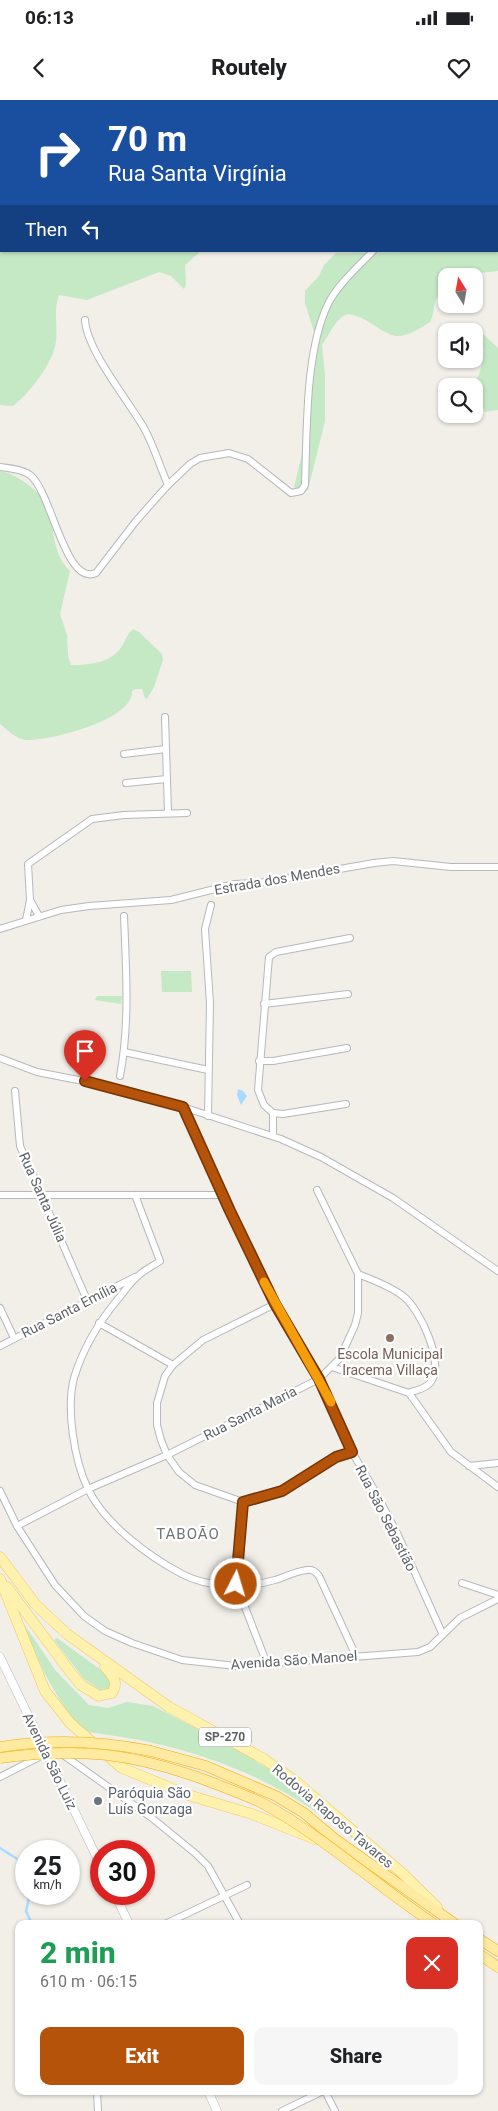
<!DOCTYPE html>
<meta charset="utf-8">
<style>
:root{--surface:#fff;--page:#f6f6f6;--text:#202124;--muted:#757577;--accent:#b45309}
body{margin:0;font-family:Roboto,sans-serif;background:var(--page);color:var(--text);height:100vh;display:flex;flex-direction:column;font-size:19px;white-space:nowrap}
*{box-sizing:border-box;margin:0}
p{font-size:16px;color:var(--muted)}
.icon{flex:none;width:28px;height:28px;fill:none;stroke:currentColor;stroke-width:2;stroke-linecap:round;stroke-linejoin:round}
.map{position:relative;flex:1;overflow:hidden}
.sheet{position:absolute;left:15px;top:1820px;width:468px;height:175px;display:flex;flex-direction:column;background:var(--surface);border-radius:10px;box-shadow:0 1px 4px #0004}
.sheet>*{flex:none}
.hud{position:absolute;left:0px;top:0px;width:499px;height:152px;box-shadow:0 1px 4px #0004;background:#1a4fa0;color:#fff;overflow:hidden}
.needle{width:32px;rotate:349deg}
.fabs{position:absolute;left:438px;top:168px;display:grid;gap:10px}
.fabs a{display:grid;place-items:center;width:45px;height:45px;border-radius:10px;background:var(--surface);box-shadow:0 1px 4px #0004;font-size:25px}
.speed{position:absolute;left:15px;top:1740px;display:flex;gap:10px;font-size:25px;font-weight:700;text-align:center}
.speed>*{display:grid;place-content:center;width:65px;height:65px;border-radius:50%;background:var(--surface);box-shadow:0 1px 4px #0004;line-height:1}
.speed small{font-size:12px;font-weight:400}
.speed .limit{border:8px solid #d22;background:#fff;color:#111}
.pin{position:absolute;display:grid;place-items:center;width:42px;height:42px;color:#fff;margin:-51px -21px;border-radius:50% 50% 50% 0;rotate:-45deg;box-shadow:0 0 5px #0007}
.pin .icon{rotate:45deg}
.me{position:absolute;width:55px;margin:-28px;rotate:5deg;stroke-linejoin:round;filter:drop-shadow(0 0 4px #0008)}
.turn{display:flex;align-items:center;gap:18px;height:105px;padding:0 25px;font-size:22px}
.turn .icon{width:65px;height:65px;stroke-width:2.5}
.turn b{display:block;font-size:35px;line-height:42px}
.then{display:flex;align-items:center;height:48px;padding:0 25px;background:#0003;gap:10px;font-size:19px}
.round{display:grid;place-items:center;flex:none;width:52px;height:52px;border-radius:10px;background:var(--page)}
.head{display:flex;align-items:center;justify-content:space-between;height:85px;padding:0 25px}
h1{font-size:30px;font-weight:800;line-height:38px;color:#1e9e55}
.cta{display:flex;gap:10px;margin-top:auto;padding:10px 25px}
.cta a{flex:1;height:58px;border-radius:10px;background:var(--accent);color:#fff;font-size:20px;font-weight:800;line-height:58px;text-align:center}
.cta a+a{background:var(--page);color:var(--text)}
.status{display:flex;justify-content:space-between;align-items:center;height:35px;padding:0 25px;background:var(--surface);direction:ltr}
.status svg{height:14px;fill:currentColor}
header{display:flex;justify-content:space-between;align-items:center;height:65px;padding:0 25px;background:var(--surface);font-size:22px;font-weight:800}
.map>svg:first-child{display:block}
</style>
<div class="status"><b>06:13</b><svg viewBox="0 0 49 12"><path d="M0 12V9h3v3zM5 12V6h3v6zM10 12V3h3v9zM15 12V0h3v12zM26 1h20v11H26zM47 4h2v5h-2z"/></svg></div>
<header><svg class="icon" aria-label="back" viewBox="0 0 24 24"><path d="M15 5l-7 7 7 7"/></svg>Routely<svg class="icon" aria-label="heart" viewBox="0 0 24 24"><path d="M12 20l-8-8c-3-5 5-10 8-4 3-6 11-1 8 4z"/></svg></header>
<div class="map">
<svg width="498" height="2011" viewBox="0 0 498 2011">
<rect width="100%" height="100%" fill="#f1efe8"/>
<!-- green -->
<g fill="#c5e8c5">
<path d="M 0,0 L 498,0 L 498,171 L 481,173 L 474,179 L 474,176 L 446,176 L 446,191 C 430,197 437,210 430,222 C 421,228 408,236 397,236 C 383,236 358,208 343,216 C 334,222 328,237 322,245 L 325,276 L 325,321 L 308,390 L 303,393 L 294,387 L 304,346 L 308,265 L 315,235 L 305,203 L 305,191 L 319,176 L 324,165 L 336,153 L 498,151 L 498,1 L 1,1 L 1,151 L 201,151 L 185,165 L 186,185 L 184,189 L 171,176 L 159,172 L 87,200 L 59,195 C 53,211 58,226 56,241 C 54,262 29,294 13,306 L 0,305 Z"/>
<path d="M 480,235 L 484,235 L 498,248 L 498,310 L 485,312 L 473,286 C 482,272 487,251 480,235 Z"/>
<path d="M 0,371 C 11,373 19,378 27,384 C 64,409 43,445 70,471 L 60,514 L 67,535 L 68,556 L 71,565 C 89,565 112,563 122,546 C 126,540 127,534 133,529 L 139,532 L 162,554 L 163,560 L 154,587 L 147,599 L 145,598 L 142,589 L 135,589 L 132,591 C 134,620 49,641 26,640 C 16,639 8,630 0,624 Z"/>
<path d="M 161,871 L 191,871 L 192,892 L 162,892 Z"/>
<path d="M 97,896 L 122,896 L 121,904 L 95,900 Z"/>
<path d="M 21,1520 L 56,1571 L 89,1605 L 108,1608 L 127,1602 L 153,1606 L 231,1646 L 279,1675 L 311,1699 L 377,1757 C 350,1737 324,1716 296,1699 C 231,1660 160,1640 85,1632 C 54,1599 38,1561 21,1520 Z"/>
<path d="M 57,1538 L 105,1573 L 112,1584 L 110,1589 L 100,1590 L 84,1579 L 54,1540 Z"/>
</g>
<!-- water -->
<path fill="#aadaff" d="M 238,989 L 243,991 L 247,996 L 241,1005 L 237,995 Z"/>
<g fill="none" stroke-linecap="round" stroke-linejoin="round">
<!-- stream -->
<g stroke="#aadaff" stroke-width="2.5">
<path d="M 0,1748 L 22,1762 L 26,1767"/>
<path d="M 30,1794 L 26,1811 L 32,1824"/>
</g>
<!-- minor casing -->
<g stroke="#b5b8bc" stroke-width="8">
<g id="minor">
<path d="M 85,220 C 87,251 128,300 144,328 C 154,346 160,367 168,385"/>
<path d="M 0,367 C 9,368 22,369 30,375 C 52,392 65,487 96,473 L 136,421 L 168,385 L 190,364 L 200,358 L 229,353 L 248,359 L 291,393 L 301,391 L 305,385 C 307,331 305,252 328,204 C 338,184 358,167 373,151"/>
<path d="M 165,617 L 168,712"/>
<path d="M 124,654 L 166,649"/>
<path d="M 126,683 L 167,679"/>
<path d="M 30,800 L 39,816"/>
<path d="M 26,820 L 30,800 L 28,764 L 92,719 L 124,715 L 187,713"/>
<path d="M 0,829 L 61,810 L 89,806 L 171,800 L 235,784 L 259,783 L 374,763 L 393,761 L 451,767 L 498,767"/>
<path d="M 264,904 L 348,894"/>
<path d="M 124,952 L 208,970"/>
<path d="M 0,958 L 37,972 L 104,985 L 183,1007 L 281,1039 L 321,1057 L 393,1098 L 498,1171"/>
<path d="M 259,961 L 273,961 L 347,948"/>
<path d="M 120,976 C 130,923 126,869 124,816"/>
<path d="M 15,991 L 20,1046 L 87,1200"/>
<path d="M 183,1007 L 222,1095 L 275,1204 L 319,1279 L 352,1352 L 376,1393 L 397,1433 L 442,1533"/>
<path d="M 273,1013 L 264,1005 L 258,990 L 269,857 L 276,852 L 350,838"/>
<path d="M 208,1016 L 210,903 L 205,829 L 211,805"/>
<path d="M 273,1036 L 273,1013 L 283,1014 L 346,1004"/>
<path d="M 0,1095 L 222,1095"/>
<path d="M 135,1095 L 160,1161 C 153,1166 144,1170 138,1176 C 130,1182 125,1191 118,1199 C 99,1222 83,1248 74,1278 C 66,1308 74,1360 88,1389 C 105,1424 148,1456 182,1474 C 208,1488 247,1488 275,1480 C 285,1477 296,1471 307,1470 C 313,1469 316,1472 319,1476 L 356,1556"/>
<path d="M 358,1174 C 373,1180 390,1186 403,1196 C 420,1209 446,1264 430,1283 C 425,1289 416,1290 409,1293"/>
<path d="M 275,1204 L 203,1240 L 173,1265 L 165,1276 L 157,1303 L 157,1325 L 161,1340 L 167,1355 L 179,1372 L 195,1385 L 243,1402 L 282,1391 L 336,1357 L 352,1352"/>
<path d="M 0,1208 L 14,1238"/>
<path d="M 99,1223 L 173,1265"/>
<path d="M 0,1246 L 135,1177"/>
<path d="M 332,1267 L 409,1293 L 451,1352 L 498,1387"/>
<path d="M 469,1366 L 498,1363"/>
<path d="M 0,1391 L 17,1426 L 55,1485 L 84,1516 L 105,1531 L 132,1543 L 182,1560 L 236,1566 L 418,1552 L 430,1547 L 460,1518 L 498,1499"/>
<path d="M 243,1402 L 236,1484 L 267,1564"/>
<path d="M 17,1426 L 88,1389 L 167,1355 L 319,1279 L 340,1258 L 355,1225 L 358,1213 L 358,1174 L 317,1090"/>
<path d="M 462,1483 L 498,1495"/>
<path d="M 45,1642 L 152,1718 L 196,1754 L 208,1766 L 240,1824"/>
<path d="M 0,1677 L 41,1656"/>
<path d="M 165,1824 L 247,1785"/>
<path d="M 97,1991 L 98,2011"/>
<path d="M 325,1991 L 335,2011"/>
<path d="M 282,2011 L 323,1991"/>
</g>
</g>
<!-- tertiary casing -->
<g stroke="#b5b8bc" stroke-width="9">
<g id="tertiary">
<path d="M 0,1557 L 101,1766"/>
<path d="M 115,1794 L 129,1824"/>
<path d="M 208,1991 L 217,2011"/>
</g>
</g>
<!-- primary casing -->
<g stroke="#f2c960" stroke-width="11">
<g id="primary">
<path d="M 0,1457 L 36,1505 L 67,1534 L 169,1607 L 264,1659 L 294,1680 L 402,1773 L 437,1807"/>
<path d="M 0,1479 L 45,1591 L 70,1623 L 122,1668 L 188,1695 L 252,1714 L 315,1739"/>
<path d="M 7,1487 L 71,1573 L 81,1585 L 99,1596 L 112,1593 C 119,1582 113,1576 105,1567"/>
</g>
</g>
<!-- trunk casing -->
<g stroke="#f9ab00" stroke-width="11">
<g id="trunk">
<path d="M 151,1651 L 206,1666 L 276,1696 L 304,1713 L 335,1739 L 455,1824"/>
<path d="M 479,1839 L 498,1851"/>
<path d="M 479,1854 L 498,1867"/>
</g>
</g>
<!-- minor -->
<use href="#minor" stroke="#fff" stroke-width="6"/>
<!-- tertiary -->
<use href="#tertiary" stroke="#fff" stroke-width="8"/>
<!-- primary -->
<use href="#primary" stroke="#fff2af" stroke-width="10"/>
<!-- trunk -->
<use href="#trunk" stroke="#feeaa1" stroke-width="10"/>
<!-- trunk-bridge casing -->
<g stroke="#f9ab00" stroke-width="11" stroke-linecap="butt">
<g id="trunk-bridge">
<path d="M 0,1647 C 50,1639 102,1641 151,1651"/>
<path d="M 0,1658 C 79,1647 133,1653 208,1681 C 226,1688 246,1695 264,1704 C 324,1737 376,1785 434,1824"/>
</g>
</g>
<!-- trunk-bridge -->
<use href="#trunk-bridge" stroke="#feeaa1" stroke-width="10"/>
</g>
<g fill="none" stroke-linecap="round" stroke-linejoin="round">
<!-- route casing -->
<g stroke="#753606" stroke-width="12">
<path id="route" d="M 85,981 L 183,1007 L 230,1111 L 275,1204 L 319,1279 L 352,1352 L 336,1357 L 282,1391 L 243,1402 L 236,1484"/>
</g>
<!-- route -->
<use href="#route" stroke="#b45309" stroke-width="9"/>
<!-- slow -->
<path stroke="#f59e0b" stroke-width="9" d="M 264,1182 L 331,1302"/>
</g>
<!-- markers -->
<circle fill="#8d6e63" stroke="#fff" stroke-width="2" cx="390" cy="1238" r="5"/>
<circle fill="#6b7280" stroke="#fff" stroke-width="2" cx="98" cy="1701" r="5"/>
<g text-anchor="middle" stroke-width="4.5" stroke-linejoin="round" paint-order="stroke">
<!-- shield labels -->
<rect fill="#fff" stroke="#8f9295" stroke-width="1" x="199" y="1627.5" width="52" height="19" rx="4"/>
<g font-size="12" font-weight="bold" fill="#5f6368">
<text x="225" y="1641">SP-270</text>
</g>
<!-- street labels -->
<g font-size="14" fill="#5f6368" stroke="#fff">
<text transform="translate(277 779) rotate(-10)" y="5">Estrada dos Mendes</text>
<text transform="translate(43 1097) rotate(66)" y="5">Rua Santa Júlia</text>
<text transform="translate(69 1210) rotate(-27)" y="5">Rua Santa Emília</text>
<text transform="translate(250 1313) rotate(-27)" y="5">Rua Santa Maria</text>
<text transform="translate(386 1418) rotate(63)" y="5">Rua São Sebastião</text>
<text transform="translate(294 1560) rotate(-4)" y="5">Avenida São Manoel</text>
<text transform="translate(50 1661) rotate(64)" y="5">Avenida São Luiz</text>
<text transform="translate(333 1716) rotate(40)" y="5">Rodovia Raposo Tavares</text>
</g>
<!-- education labels -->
<g font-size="14" fill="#785e54" stroke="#fff">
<text x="390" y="1259">Escola Municipal<tspan x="390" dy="16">Iracema Villaça</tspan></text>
</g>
<!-- worship labels -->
<g font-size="14" fill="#5b616d" stroke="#fff" text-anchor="start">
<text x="108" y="1698">Paróquia São<tspan x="108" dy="16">Luís Gonzaga</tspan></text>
</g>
<!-- neighbourhood labels -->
<g font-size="15" letter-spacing="1" fill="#70757a" stroke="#fff">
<text x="188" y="1439">TABOÃO</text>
</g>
</g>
</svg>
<div class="fabs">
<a><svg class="needle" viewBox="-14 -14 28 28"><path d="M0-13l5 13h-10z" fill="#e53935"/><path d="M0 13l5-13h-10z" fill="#757577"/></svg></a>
<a><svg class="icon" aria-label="sound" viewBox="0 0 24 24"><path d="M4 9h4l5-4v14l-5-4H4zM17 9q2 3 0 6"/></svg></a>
<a><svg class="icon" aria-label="search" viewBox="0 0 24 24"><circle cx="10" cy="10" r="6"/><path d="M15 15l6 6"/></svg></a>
</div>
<div class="speed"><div>25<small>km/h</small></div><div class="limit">30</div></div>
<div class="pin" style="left:85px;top:981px;background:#d93025"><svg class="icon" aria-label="arrive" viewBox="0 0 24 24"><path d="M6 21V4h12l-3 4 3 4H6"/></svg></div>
<svg class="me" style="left:236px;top:1484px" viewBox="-20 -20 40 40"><circle r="17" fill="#b45309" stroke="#fff" stroke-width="3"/><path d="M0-11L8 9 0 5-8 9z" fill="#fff"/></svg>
<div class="hud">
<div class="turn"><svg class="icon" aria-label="right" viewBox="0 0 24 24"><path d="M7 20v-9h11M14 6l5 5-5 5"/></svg><div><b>70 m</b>Rua Santa Virgínia</div></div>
<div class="then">Then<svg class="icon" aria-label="left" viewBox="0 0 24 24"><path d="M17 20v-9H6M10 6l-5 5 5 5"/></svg></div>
</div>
<section class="sheet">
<div class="head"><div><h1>2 min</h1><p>610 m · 06:15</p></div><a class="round" style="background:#d93025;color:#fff"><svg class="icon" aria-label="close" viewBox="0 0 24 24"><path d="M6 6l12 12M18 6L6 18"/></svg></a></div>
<div class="cta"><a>Exit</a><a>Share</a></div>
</section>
</div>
